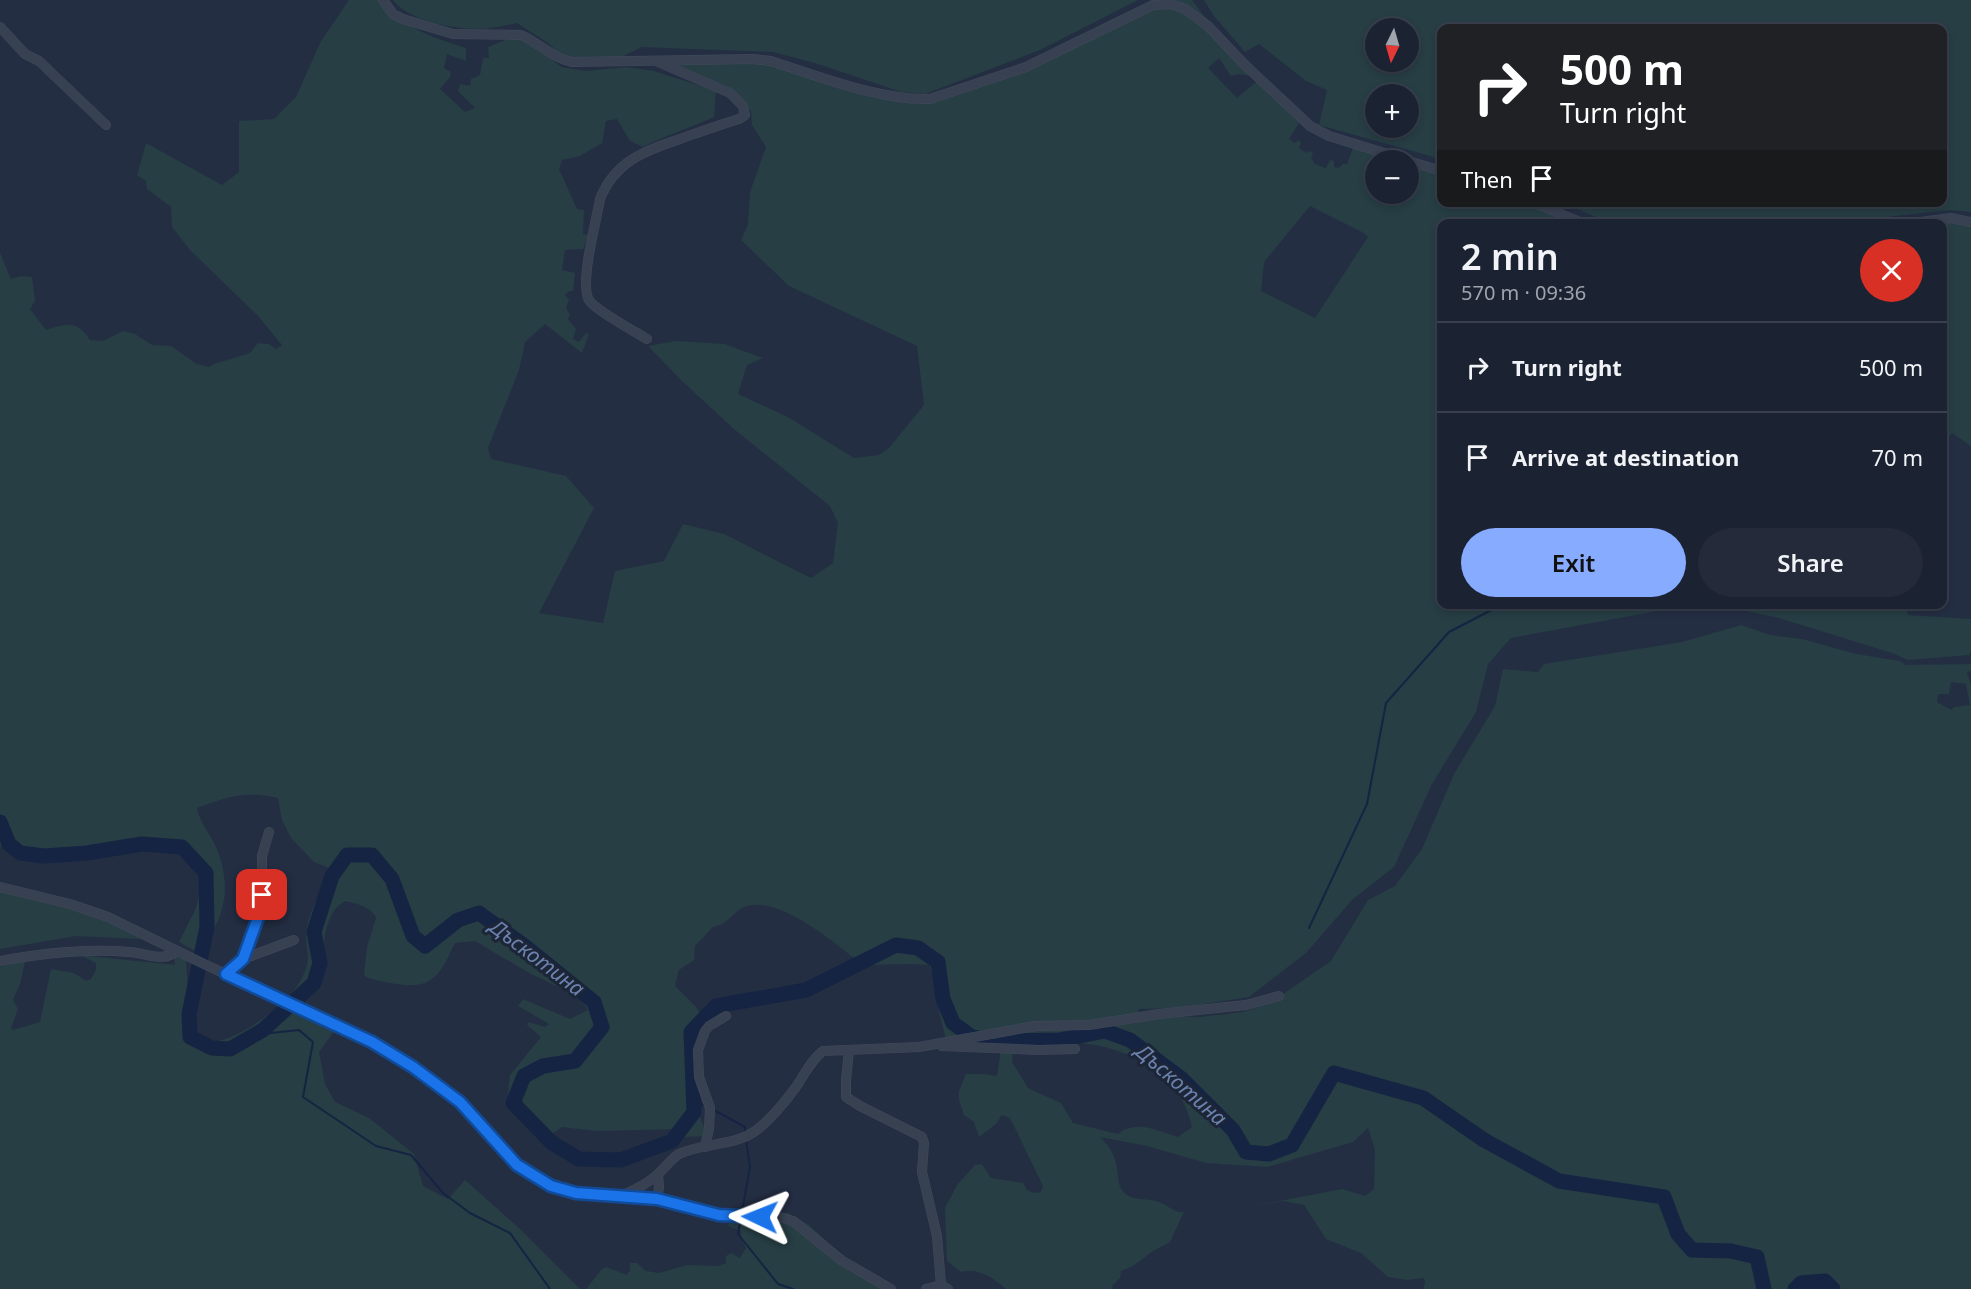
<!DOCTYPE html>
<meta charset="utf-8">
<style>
:root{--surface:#1b2232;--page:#242a3a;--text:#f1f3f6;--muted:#a0a4ac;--line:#393f4d;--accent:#87abff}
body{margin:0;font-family:"Noto Sans",sans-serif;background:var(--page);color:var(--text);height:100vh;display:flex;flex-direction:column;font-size:22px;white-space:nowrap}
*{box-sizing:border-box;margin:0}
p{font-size:20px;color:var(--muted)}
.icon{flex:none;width:33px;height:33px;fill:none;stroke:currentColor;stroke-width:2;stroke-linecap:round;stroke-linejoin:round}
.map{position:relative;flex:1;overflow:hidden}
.details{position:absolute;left:1437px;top:219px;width:510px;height:390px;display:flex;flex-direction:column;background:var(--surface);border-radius:12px;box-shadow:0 3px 9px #0003,0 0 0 2px var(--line)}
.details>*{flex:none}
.guide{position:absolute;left:1437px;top:24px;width:510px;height:183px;border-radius:12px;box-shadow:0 3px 9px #0003,0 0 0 2px var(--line);background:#202124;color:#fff;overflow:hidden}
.needle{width:39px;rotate:185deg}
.controls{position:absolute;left:1365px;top:18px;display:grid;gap:12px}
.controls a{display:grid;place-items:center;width:54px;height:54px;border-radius:50%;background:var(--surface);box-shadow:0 3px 9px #0003,0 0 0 2px var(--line);font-size:30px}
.pin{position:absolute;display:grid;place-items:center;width:51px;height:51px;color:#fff;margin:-26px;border-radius:12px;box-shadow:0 3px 9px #0006}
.me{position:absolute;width:66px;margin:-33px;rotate:272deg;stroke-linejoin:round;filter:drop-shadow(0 0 4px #0008)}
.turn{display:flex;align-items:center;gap:21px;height:126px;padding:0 24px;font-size:27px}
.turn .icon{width:78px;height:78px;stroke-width:2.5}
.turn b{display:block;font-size:42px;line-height:51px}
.then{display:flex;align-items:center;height:57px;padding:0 24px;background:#0003;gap:12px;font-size:22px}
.round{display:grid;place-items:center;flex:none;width:63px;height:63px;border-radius:32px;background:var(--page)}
.head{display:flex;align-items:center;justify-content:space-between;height:102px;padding:0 24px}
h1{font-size:36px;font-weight:600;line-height:45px}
.button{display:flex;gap:12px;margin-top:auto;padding:12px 24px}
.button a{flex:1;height:69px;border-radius:36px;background:var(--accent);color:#111;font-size:24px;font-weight:600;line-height:69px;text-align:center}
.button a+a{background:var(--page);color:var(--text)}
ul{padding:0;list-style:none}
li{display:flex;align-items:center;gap:18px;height:90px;padding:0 24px;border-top:2px solid var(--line)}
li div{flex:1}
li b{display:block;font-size:22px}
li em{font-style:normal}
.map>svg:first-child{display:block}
</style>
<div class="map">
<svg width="1971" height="1289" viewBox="0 0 1971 1289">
<rect width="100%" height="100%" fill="#242e43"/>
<!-- green -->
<g fill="#263e44" fill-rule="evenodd">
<path d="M 349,0 L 383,0 C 404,29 434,38 466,48 L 466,61 L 447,54 L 444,68 L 451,72 L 450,77 L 440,89 L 465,112 L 475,108 L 458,91 L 460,84 L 470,86 L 471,79 L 480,75 L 483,58 L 489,58 L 488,47 L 513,37 L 525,37 L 561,67 L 586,71 L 627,67 L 654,71 L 716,91 L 714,117 C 690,128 666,135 643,147 L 630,141 L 617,119 L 606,121 L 602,143 L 580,156 L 562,160 L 559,169 L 577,209 L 584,210 L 583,234 L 588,235 L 583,249 L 565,250 L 562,270 L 575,273 L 573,291 L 569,291 L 565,295 L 569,300 L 566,308 L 570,315 L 568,319 L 576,329 L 573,339 L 579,342 L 586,333 L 589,334 L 582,353 L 545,324 L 525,342 L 519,370 L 488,448 L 491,459 L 566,476 L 594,508 L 539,613 L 603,623 L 615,571 L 664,561 L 683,524 L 724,534 L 811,578 L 833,563 L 838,523 L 830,506 L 735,430 L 682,381 L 648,346 L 676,341 L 724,344 L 763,358 L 747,365 L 738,394 L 788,417 L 854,458 L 879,455 L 889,448 L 924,405 L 917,346 L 789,286 L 741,240 L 748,225 L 750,192 L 766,147 L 752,125 L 751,111 C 743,106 740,95 732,89 C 719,80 675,71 658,67 L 737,58 L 765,59 L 842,82 L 883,97 L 907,103 L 931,103 L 1031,67 L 1048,55 L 1120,23 L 1159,0 L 1192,0 L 1238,61 L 1252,76 L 1238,74 L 1231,76 L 1219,58 L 1208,68 L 1237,98 L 1257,81 L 1299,123 L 1289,139 L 1295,143 L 1298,140 L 1301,143 L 1299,148 L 1306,153 L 1309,151 L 1313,153 L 1311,158 L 1315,164 L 1326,168 L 1330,160 L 1334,161 L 1334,167 L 1339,168 L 1343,164 L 1347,164 L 1353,148 L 1364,148 L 1441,169 L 1442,202 L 1539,203 L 1592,223 L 1442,224 L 1442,604 L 1691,605 L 1511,638 L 1488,664 L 1476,712 L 1432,784 L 1394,867 L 1352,900 L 1306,953 L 1249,997 L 1178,1008 L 1138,1009 L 1139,1014 L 1199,1017 L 1243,1012 L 1270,1003 L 1331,961 L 1368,900 L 1395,886 L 1422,849 L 1454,774 L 1495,706 L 1503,669 L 1538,672 L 1544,664 L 1682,642 L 1741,625 L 1770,635 L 1802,639 L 1856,654 L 1900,661 L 1906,665 L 1971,664 L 1971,671 L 1967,672 L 1971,686 L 1971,1289 L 1423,1289 L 1425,1283 L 1424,1278 L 1407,1280 L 1388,1277 L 1361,1253 L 1326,1239 L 1304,1205 L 1284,1201 L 1253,1206 L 1342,1189 L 1365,1196 L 1374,1189 L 1375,1150 L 1368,1128 L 1353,1142 L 1267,1167 L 1206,1163 L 1147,1146 L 1100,1137 C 1106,1143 1112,1150 1115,1160 C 1120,1172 1115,1187 1127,1195 C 1136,1201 1148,1198 1159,1202 C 1168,1205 1174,1213 1184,1212 L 1170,1242 L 1153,1251 L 1133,1266 L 1121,1271 L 1120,1278 L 1112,1286 L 1113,1289 L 1006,1289 C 992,1277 979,1268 961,1272 L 947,1261 L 945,1208 L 957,1185 L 975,1165 L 982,1164 L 991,1178 L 1023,1183 L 1027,1190 L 1034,1193 L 1041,1192 L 1043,1186 L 1010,1118 L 1002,1115 L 996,1124 L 979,1137 L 974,1122 L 964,1115 L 959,1100 L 959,1091 L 966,1074 L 984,1074 L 997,1076 L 1001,1049 L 1012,1047 L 1004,1041 L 946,1040 L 935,994 L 934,978 L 929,965 L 911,964 L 862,965 C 838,945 777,893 744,907 C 732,913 727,925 713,927 L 695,946 L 694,960 L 679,970 L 675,986 L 696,1007 L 701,1015 L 691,1034 L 697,1088 L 696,1108 L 708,1136 L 684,1137 L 679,1129 L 596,1131 L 562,1127 L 548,1136 L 538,1134 L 507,1102 L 510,1075 L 541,1037 L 527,1025 L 529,1022 L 545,1027 L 549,1024 L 518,1006 L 523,999 L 570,1019 L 588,1010 L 578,996 L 531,974 L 475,941 L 455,943 C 449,955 442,974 429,981 C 413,990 384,982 368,978 L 364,975 L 367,947 L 376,918 C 372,907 355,903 345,901 C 312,920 333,977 306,998 L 292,993 C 299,984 307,971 308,959 C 308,951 306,943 306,936 C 308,911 321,885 342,873 L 314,862 L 291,838 L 282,820 L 278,798 C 243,791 230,796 197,808 C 200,823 209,832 215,845 C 233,884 226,922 197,952 L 179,942 L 196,908 L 204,877 L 196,867 L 168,846 L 111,846 L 63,858 L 28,861 L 11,855 L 0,845 L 0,253 L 11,279 L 21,276 L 32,277 L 35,301 L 30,309 L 46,330 C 67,323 77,320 90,340 L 103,341 L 123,331 L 135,334 L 152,345 L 171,346 L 197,364 L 209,367 L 214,364 L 250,353 L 258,343 L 269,344 L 276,349 L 282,345 L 258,316 L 190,250 L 172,227 L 171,207 L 147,189 L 146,181 L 137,175 L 146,143 L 222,185 L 239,172 L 239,121 L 274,119 L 296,97 L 321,41 ZM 1376,160 L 1408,160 L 1408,194 L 1376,194 ZM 1310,206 L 1364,233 L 1368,237 L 1315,318 L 1261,291 L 1264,262 ZM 1951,682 L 1966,684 L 1970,705 L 1954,707 L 1951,710 L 1937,702 L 1938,694 L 1949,694 ZM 1077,1043 C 1127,1046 1182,1074 1192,1127 L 1178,1137 C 1158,1131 1136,1119 1118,1134 L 1073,1123 L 1061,1103 L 1028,1088 L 1012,1062 L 1013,1048 L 1060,1047 Z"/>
<path d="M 393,0 L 1138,0 L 1040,50 L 925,94 L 901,92 L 818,64 L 773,52 L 642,47 L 619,58 L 589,61 L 562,56 L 548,43 L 517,23 C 508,25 499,27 490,28 C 464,32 409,22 393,0 Z"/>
<path d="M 1204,0 L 1971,0 L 1971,212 L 1951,210 L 1894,216 L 1847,224 L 1613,224 L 1562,203 L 1942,202 L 1942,28 L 1442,28 L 1441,159 L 1319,125 L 1327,90 L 1306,81 L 1259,44 L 1245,52 L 1214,16 ZM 1376,28 L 1408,28 L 1408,62 L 1376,62 ZM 1376,94 L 1408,94 L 1408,128 L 1376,128 Z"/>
<path d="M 1951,220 L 1971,226 L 1971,446 L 1952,433 L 1943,446 L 1942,224 Z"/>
<path d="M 1716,605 L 1906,605 L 1908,615 L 1971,619 L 1971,650 L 1969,655 L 1908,660 L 1892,653 L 1779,618 Z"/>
<path d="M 0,891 L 93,914 L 141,939 L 76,936 L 0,949 Z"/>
<path d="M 80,955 L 175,965 L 174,955 L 186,960 L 189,1009 L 187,1032 C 207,1062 264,1020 282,1003 L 335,1030 L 319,1052 L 325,1084 L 335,1102 L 369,1118 L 414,1154 L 423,1186 L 448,1199 L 465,1180 L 520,1229 L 580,1289 L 0,1289 L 0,967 L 31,958 L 25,962 L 20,984 L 13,1000 L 18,1009 L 11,1028 L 13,1030 L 40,1022 L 51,969 C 64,972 75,970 85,981 L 91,979 L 96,970 L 96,963 Z"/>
<path d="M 732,1211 L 788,1213 L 809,1225 L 847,1260 L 887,1289 L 586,1289 L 601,1270 L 606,1267 L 627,1275 L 630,1270 L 630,1263 L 637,1263 L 646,1271 L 659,1273 L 687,1265 L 718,1266 L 726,1263 L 726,1256 L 731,1253 L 740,1258 L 746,1248 L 742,1241 L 741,1231 L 728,1226 Z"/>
</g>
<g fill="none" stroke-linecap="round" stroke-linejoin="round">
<!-- stream -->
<g stroke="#152442" stroke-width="2">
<path d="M 1309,928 L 1367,804 L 1386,703 L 1449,632 L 1503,604"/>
<path d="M 263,1030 L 270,1033 L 299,1030 L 313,1042 L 303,1097 L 376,1146 L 411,1155 L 443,1193 L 470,1213 L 510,1233 L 550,1289"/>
<path d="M 693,1100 L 707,1107"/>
<path d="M 712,1109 L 745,1127 L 745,1132"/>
<path d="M 742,1212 L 750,1167 L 746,1140"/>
<path d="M 741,1217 L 738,1234 L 778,1284 L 793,1289"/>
</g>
<!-- river -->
<g stroke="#152442" stroke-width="15">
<path d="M 0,822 L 9,844 L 20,853 L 44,856 L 87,853 L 142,844 L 182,847 L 206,873 L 207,927 L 189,1014 L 190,1037 L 212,1048 L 230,1049 L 263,1030 L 314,983 L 320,963 L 314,932 L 332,876 L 347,855 L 372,855 L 392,879 L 413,936 L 425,946 L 458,920 L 479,913 L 526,947 L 594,1002 L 602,1027 L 575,1061 L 543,1066 L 524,1076 L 513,1103 L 552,1143 L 579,1159 L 621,1160 L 672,1141 L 694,1112 L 691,1032 L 716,1006 L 806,990 L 896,945 L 918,948 L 938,962 L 943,999 L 953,1023 L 972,1037 L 997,1041 L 1059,1040 L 1105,1031 L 1130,1040 L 1182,1079 L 1233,1130 L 1246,1152 L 1269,1154 L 1292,1145 L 1334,1073 L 1423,1098 L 1484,1140 L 1559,1181 L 1664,1197 L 1678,1234 L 1692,1250 L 1731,1251 L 1757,1257 L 1764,1289"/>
<path d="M 1795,1289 L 1801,1283 L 1825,1281 L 1833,1289"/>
</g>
<!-- minor casing -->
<g stroke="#424a5b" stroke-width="10">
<g id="minor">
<path d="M 383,0 L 393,14 L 403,19 L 453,34 L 521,35 C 539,43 552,58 572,62 L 753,59 L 771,61 C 818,76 881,101 930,99 L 1026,67 L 1153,5 L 1171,4 L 1185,9 L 1208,26 L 1243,63 L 1310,126 L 1329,136 L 1407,160"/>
<path d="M 0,27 L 25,54 L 39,61 L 106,125"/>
<path d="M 1408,161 L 1442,171"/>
<path d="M 1532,202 L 1585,224"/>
<path d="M 1906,224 L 1951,218 L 1971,222"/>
<path d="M 647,339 C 634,331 595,310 589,300 C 579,283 597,219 600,199 C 615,161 645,151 680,139 C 700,132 719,125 739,119 L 745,115 L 743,106 L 730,93 L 658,62"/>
<path d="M 0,887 L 70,904 L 108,917 L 204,964 L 372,1042 L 413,1067 L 460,1102 L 517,1165 L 551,1186 L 576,1193 L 657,1199 L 719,1215 L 779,1217 L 793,1221 L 841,1260 L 891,1289"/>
<path d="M 243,959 L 294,940"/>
<path d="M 0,961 C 43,953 86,948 129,952 C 147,953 162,963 177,951"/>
<path d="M 226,974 L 243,959 L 260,912 L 262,895 L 262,856 L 269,832"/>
<path d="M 942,1046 L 1040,1050 L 1075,1049"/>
<path d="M 849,1050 L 846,1080 L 846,1097 L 860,1106 L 922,1137 L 924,1143 L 922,1172 L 937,1236 L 941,1285"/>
<path d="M 705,1147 L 709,1129 L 710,1108 L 699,1077 L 698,1050 L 705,1031 L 709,1026 L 726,1016"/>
<path d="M 623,1195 C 636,1189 649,1183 659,1173 C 666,1167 671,1159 679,1154 C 705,1142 735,1147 758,1129 C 773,1117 785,1102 796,1087 C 805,1074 810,1061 823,1051 L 919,1047 L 1035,1026 L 1089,1025 L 1159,1014 L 1246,1005 L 1279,996"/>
<path d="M 657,1199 L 659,1187 L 658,1175"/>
<path d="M 926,1289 L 941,1285 L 948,1289"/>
</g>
</g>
<!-- minor -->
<use href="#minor" stroke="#384152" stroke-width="9"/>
</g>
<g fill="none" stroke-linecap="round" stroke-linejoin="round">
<!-- route casing -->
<g stroke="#114b97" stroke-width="15">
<path id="route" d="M 262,895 L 260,912 L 243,959 L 226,974 L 372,1042 L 413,1067 L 460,1102 L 517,1165 L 551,1186 L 576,1193 L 657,1199 L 719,1215 L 760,1217"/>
</g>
<!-- route -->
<use href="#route" stroke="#1a73e8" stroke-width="10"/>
</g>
<g text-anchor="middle" stroke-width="6" stroke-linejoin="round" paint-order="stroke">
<!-- water labels -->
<g font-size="21" font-style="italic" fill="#6c82ae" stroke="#1d2637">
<text transform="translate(537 958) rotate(37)" y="7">Дъскотина</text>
<text transform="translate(1181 1085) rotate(41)" y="7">Дъскотина</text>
</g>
</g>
</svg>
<div class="controls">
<a><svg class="needle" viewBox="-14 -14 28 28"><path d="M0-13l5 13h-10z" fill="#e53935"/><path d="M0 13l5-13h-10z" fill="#a0a4ac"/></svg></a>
<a>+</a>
<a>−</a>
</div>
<div class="pin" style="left:262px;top:895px;background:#d93025"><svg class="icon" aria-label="arrive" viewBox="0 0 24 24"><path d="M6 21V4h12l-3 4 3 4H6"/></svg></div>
<svg class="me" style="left:760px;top:1217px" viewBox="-20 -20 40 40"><path d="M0-17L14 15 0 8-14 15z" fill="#1a73e8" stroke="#fff" stroke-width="4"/></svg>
<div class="guide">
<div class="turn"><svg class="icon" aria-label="right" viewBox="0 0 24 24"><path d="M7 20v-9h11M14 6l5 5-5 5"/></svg><div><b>500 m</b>Turn right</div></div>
<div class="then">Then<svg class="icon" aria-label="arrive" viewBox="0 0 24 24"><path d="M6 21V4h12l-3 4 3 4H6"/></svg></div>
</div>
<section class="details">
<div class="head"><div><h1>2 min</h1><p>570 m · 09:36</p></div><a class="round" style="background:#d93025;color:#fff"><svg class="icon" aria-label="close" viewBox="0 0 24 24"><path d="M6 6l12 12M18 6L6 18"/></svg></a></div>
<ul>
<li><svg class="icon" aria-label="right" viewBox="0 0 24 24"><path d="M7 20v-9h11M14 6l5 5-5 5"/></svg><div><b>Turn right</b></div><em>500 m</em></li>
<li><svg class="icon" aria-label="arrive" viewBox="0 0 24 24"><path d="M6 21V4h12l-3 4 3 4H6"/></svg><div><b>Arrive at destination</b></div><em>70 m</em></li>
</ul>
<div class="button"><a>Exit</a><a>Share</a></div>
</section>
</div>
